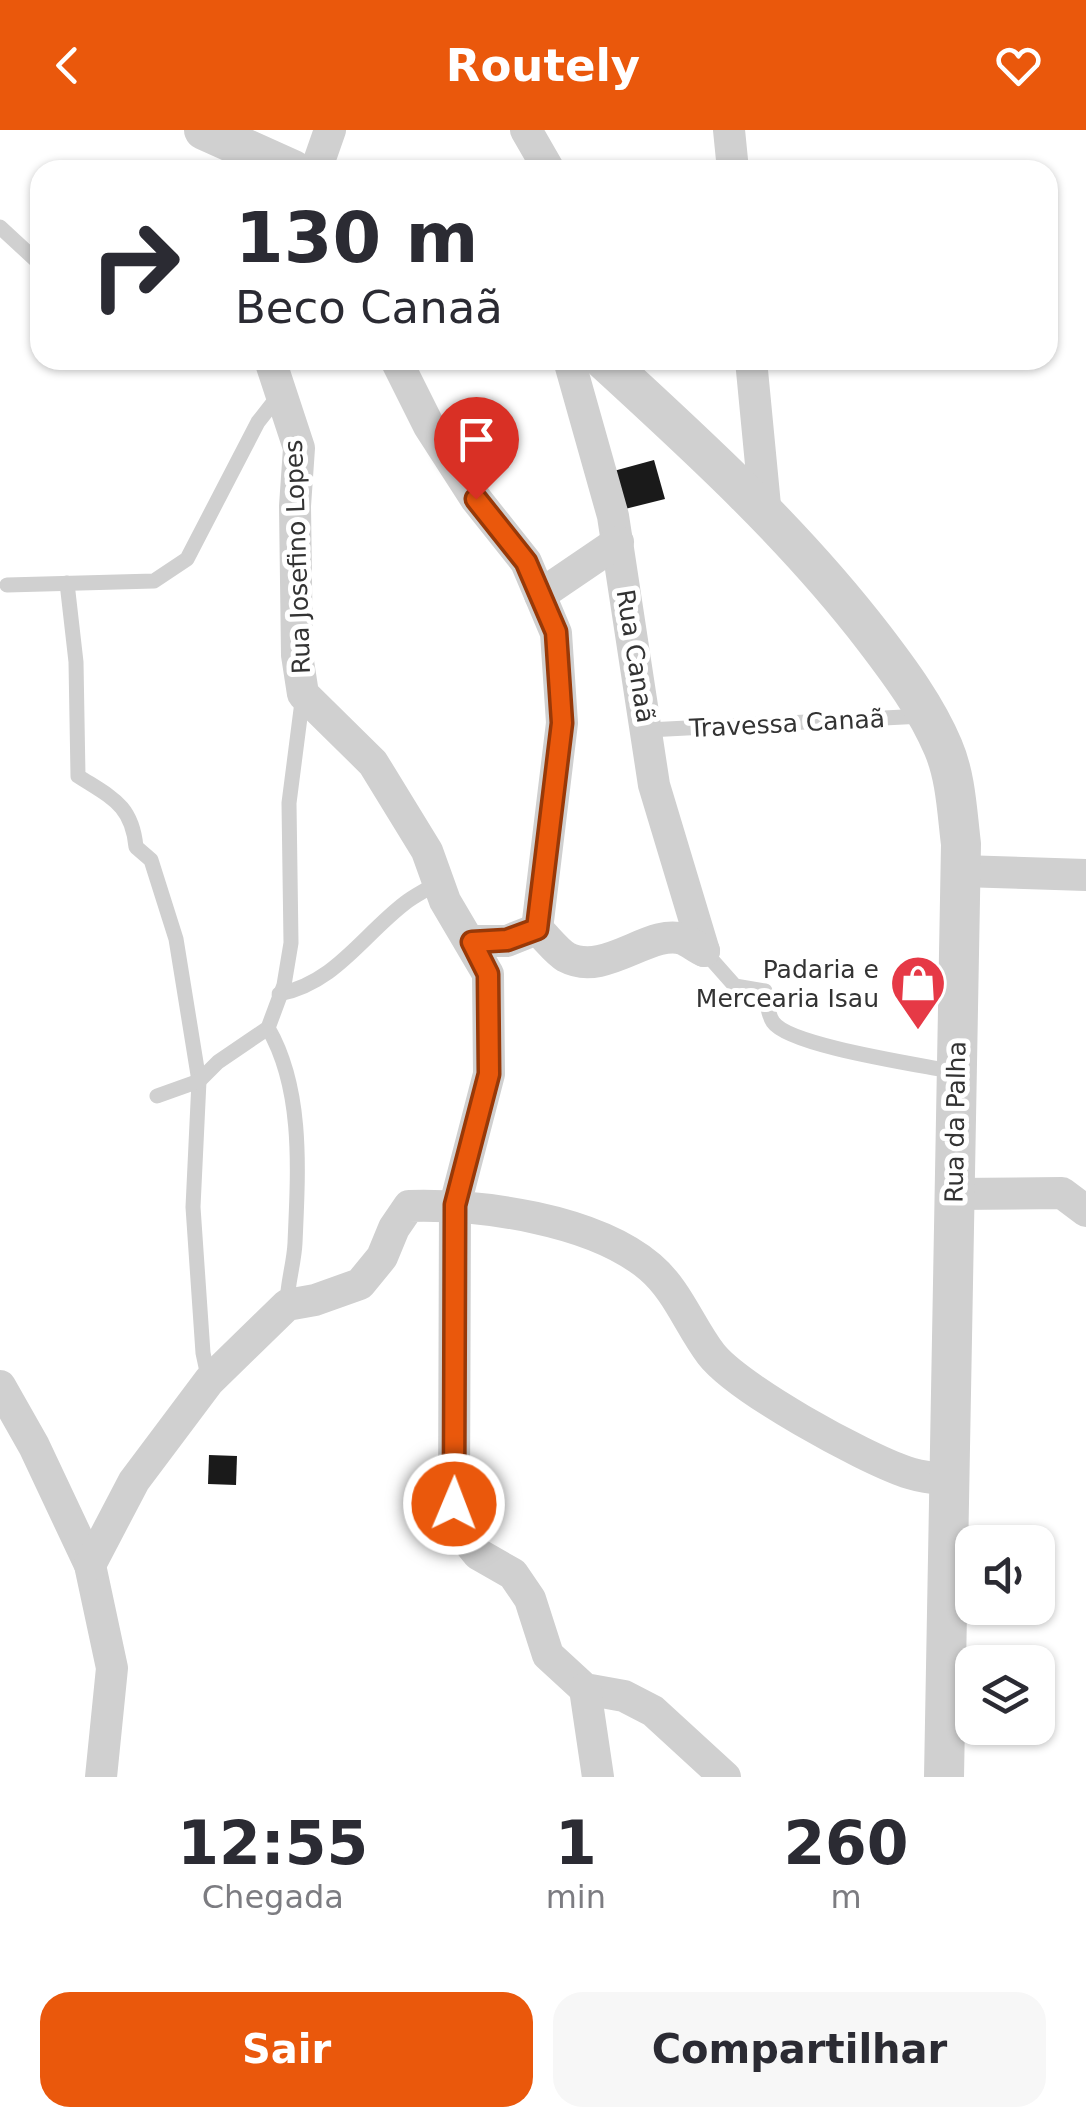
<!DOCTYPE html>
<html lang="pt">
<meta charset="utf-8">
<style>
:root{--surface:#fff;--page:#f7f7f7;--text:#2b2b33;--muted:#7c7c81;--accent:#ea580c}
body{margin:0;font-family:"DejaVu Sans",sans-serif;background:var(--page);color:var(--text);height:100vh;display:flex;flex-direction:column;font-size:38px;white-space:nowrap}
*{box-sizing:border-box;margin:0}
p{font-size:32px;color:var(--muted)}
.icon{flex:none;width:55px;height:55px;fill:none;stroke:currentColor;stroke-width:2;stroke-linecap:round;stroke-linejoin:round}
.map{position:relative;height:1647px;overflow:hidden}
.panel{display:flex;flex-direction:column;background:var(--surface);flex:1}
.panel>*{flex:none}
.banner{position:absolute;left:30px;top:30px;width:1028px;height:210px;border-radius:30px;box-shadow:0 2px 8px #0004;background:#fff;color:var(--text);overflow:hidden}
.controls{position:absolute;left:955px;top:1395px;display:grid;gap:20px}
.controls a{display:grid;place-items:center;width:100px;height:100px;border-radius:20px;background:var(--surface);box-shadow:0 2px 8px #0004;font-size:50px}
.pin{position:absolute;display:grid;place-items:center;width:85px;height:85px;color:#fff;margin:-102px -42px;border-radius:50% 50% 50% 0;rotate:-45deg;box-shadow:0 0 10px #0007}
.pin .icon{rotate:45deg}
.me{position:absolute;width:110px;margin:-55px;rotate:1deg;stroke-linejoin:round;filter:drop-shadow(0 0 8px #0008)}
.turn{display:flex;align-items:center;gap:35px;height:210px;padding:0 40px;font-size:45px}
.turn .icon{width:130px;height:130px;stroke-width:2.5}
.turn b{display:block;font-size:70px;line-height:85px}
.eta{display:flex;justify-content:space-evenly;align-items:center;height:170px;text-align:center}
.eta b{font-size:60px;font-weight:600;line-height:70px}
.primary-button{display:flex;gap:20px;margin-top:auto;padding:20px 40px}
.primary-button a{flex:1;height:115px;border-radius:30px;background:var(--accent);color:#fff;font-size:40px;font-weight:600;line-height:115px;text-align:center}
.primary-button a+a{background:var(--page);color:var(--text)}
header{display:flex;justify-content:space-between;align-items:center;height:130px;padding:0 40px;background:var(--accent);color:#fff;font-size:45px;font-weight:600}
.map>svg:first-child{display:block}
</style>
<header><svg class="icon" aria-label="back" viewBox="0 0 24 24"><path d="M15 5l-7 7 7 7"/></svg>Routely<svg class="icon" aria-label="heart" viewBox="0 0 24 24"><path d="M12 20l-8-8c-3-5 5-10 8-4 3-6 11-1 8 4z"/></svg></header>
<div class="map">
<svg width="1086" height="1647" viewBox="0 0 1086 1647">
<rect width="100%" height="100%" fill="#fff"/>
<!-- building -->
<g fill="#1a1a1a">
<path d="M 654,330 L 665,369 L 621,380 L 610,342 Z"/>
<path d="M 209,1325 L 237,1326 L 236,1355 L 208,1354 Z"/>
</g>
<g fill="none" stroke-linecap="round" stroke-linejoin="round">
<!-- service -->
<g stroke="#d0d0d0" stroke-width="15">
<path d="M 0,97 L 40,134"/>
<path d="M 67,453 L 76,532 L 78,646 C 112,668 132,675 136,717 L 151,730 L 176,809 L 199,951 L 193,1077 L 203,1223 L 209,1251"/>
<path d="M 7,455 L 154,451 L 187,429 L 258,292 L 280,264"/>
<path d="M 648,600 L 923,586"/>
<path d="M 704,821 L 735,856 L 765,861 C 767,871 767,883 773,892 C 789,916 922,935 955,942"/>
<path d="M 279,864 C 335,853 362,806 405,773 C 415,765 427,760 438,752"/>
<path d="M 268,898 C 304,960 298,1042 295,1113 C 294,1134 287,1154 287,1175"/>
<path d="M 157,966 L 199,951 L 218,932 L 268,898 L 284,855 L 291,813 L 289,673 L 303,564"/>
</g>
<!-- minor -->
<g stroke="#d0d0d0" stroke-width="32">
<path d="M 526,0 L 549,40"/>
<path d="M 729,0 L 733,40"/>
<path d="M 316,40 L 330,0"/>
<path d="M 270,230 L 299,318 L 295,376 L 297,525 L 303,564 L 373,633 L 427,721 L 445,771 L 488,844 L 489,944 L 455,1075 L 454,1374 L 461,1403 L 478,1424 L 513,1444 L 530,1469 L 548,1525 L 585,1559 L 624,1566 L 653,1581 L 725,1647"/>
<path d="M 396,230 L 429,296 L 476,369 L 526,432 L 556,503 L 562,593 L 537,799"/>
<path d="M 569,230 L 613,386 L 654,655 L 704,821"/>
<path d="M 751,230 L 766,386"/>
<path d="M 540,465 L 618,412"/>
<path d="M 961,741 L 1086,745"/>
<path d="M 472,811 L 507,811 L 537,799 C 546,807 556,821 566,827 C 605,848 650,798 683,809 C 690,812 697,818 704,821"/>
<path d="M 954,1064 L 1062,1063 L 1086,1081"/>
<path d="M 0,1256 L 34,1316 L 90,1435 L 112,1538 L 101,1647"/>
<path d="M 90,1435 L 134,1351 L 209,1251 L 287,1175 L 315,1170 L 360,1154 L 382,1127 L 394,1098 L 409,1076 C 481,1074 593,1089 650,1137 C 678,1161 689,1195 711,1224 C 738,1259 862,1327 906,1342 C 920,1347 936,1348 951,1351"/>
<path d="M 585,1559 L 598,1647"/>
</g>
<!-- tertiary -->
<g stroke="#d0d0d0" stroke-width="40">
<path d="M 204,0 L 293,40"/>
<path d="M 604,230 C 699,317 795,405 874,508 C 900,542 926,577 943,617 C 956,647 957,682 961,714 L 944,1647"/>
</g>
</g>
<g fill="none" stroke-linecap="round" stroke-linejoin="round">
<!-- route casing -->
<g stroke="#983908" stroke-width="25">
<path id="route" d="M 454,1374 L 455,1075 L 489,944 L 488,844 L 472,812 L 507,810 L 537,799 L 562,593 L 556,502 L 526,432 L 476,369"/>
</g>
<!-- route -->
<use href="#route" stroke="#ea580c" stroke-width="18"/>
</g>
<!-- icons -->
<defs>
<g id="shop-pin" transform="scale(2.875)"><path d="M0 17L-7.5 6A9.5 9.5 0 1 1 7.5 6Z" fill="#e63946" stroke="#fff"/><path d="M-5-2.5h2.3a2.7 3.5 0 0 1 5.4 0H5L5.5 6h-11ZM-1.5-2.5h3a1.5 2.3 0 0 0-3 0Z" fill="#fff"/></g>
</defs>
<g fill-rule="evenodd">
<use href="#shop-pin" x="918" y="853"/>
</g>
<g text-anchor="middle" stroke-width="10" stroke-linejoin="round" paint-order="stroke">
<!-- street labels -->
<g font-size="25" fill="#333" stroke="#fff">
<text transform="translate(297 427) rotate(-92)" y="9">Rua Josefino Lopes</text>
<text transform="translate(636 526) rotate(81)" y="9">Rua Canaã</text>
<text transform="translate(787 593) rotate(-3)" y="9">Travessa Canaã</text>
<text transform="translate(955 992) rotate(-89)" y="9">Rua da Palha</text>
</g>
<!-- poi labels -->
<g font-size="25" fill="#333" stroke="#fff" text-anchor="end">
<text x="879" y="848">Padaria e<tspan x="879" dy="29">Mercearia Isau</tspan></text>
</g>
</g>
</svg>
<div class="controls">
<a><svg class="icon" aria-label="sound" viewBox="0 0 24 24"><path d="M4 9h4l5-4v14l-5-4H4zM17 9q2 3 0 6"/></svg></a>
<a><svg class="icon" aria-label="layers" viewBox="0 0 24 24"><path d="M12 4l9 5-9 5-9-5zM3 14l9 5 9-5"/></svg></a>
</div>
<div class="pin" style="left:476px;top:369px;background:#d93025"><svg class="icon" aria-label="arrive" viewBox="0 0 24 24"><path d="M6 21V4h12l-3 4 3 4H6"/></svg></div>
<svg class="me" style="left:454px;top:1374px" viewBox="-20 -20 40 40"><circle r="17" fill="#ea580c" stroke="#fff" stroke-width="3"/><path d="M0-11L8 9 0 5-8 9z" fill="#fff"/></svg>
<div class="banner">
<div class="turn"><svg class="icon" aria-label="right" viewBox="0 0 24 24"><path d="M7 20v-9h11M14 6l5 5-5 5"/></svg><div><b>130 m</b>Beco Canaã</div></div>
</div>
</div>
<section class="panel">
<div class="eta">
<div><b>12:55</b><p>Chegada</p></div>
<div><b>1</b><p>min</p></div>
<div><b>260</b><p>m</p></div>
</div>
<div class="primary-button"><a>Sair</a><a>Compartilhar</a></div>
</section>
